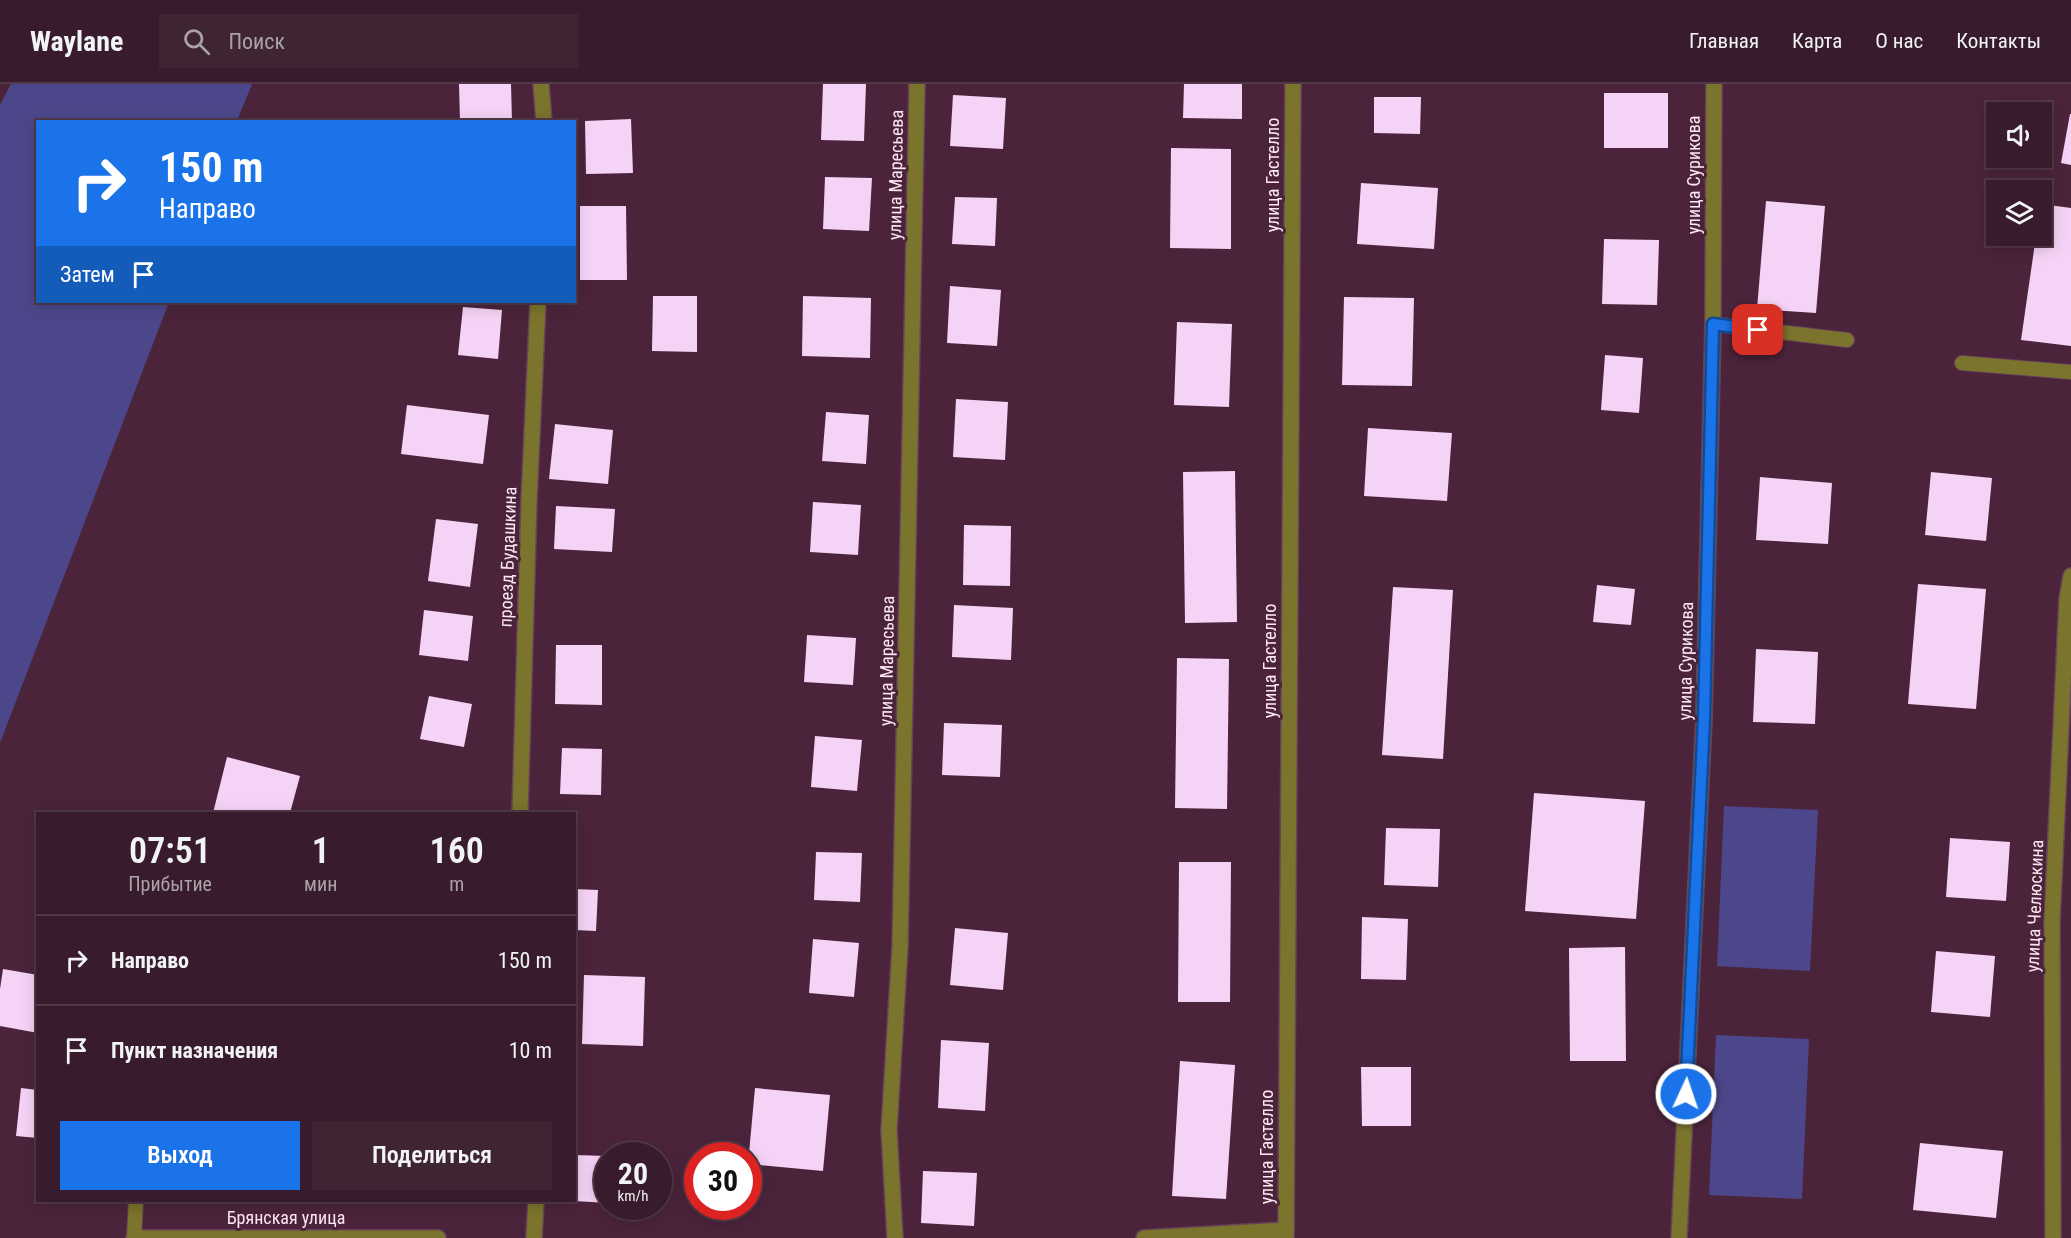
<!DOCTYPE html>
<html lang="ru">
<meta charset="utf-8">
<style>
:root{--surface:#381b2c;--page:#3f2434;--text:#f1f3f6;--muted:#aba1a9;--line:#523948;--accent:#1a73e8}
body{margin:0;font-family:"Roboto Condensed",sans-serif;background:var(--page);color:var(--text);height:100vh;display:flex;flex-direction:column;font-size:22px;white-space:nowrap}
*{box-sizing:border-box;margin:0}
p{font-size:20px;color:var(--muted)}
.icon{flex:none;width:33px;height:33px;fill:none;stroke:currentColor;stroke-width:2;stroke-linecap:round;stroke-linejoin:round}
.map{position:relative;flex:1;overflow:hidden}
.side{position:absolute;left:36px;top:728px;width:540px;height:390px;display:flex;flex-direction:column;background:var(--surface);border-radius:0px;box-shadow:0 3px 15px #0003,0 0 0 2px var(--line)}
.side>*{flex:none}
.top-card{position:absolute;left:36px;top:36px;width:540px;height:183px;border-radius:0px;box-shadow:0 3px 15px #0003,0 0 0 2px var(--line);background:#1a73e8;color:#fff;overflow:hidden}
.controls{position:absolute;left:1986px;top:18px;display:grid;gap:12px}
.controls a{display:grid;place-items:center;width:66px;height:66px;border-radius:0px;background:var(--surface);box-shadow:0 3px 15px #0003,0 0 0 2px var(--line);font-size:30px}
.speed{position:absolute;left:594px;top:1058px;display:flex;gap:12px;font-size:30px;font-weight:700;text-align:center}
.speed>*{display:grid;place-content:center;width:78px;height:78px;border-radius:50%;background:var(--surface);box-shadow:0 3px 15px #0003,0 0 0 2px var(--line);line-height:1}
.speed small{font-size:15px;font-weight:400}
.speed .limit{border:9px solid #d22;background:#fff;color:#111}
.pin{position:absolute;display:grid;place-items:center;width:51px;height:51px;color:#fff;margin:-26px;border-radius:12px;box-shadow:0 3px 9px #0006}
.me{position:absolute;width:66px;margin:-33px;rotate:3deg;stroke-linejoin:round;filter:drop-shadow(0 0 4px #0008)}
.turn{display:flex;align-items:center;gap:21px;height:126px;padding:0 24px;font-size:27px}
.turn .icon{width:78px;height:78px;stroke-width:2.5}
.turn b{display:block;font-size:42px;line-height:51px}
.then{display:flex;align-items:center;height:57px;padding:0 24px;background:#0003;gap:12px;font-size:22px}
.eta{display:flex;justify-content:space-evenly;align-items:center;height:102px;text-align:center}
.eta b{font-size:36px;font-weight:600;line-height:42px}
.cta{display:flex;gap:12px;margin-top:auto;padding:12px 24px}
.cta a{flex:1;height:69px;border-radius:0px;background:var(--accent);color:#fff;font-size:24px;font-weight:600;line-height:69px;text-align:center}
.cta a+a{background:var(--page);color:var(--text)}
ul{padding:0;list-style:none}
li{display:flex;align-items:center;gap:18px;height:90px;padding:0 24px;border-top:2px solid var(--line)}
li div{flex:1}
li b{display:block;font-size:22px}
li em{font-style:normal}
header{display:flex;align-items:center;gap:36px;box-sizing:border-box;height:84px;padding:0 30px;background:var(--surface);border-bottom:2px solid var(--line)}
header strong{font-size:28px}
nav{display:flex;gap:33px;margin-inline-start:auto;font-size:21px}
.search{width:420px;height:54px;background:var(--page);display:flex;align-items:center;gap:15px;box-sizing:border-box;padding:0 21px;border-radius:0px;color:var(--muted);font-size:22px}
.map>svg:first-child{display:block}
</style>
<header>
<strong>Waylane</strong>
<div class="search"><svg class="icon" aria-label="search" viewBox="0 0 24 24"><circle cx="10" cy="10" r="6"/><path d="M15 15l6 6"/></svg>Поиск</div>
<nav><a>Главная</a><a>Карта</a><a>О нас</a><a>Контакты</a></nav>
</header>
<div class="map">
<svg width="2071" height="1154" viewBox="0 0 2071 1154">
<rect width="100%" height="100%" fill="#4b243b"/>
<!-- green -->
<g fill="#4c478a">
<path d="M 11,0 L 252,0 L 237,37 L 38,38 L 38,218 L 169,218 L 0,659 L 0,21 Z"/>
<path d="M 1724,722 L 1818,726 L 1810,887 L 1717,882 Z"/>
<path d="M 1716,951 L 1809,955 L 1802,1115 L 1709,1111 Z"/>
</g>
<!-- building -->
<g fill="#f5d3f6">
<path d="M 459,0 L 511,0 L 512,38 L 460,38 Z"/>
<path d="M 823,0 L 866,0 L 864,57 L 821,56 Z"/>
<path d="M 1184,0 L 1242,0 L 1242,35 L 1183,34 Z"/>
<rect x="1604" y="9" width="64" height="55"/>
<path d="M 953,11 L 1006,14 L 1003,65 L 950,62 Z"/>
<path d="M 1374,13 L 1421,13 L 1420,50 L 1374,49 Z"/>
<path d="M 2070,30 L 2071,30 L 2071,81 L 2061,79 Z"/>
<path d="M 631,35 L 633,89 L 586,90 L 585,37 Z"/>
<path d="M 1171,64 L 1231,65 L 1231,165 L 1170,164 Z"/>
<path d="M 825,93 L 872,94 L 869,147 L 823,145 Z"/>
<path d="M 1361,99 L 1438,104 L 1434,165 L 1357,160 Z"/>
<path d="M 955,113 L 997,114 L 995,162 L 952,160 Z"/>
<path d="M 1766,117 L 1825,122 L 1816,229 L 1757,225 Z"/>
<path d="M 2042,120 L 2071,124 L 2071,262 L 2021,256 L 2036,152 L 2042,152 Z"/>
<path d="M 580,122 L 626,122 L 627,196 L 580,196 Z"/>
<path d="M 1604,155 L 1659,156 L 1657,221 L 1602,220 Z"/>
<path d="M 950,202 L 1001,206 L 997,262 L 947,259 Z"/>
<path d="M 653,212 L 697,212 L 697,268 L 652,267 Z"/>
<path d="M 803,212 L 871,214 L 870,274 L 802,272 Z"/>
<path d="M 1344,213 L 1414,214 L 1412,302 L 1342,301 Z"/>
<path d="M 463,223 L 502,226 L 498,275 L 458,271 Z"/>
<path d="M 1177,238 L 1232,240 L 1229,323 L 1174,321 Z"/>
<path d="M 1605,271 L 1643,274 L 1639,329 L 1601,326 Z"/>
<path d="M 956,315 L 1008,318 L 1005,376 L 953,373 Z"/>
<path d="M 407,321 L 489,331 L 483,380 L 401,370 Z"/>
<path d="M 826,328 L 869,331 L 866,380 L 822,377 Z"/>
<path d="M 555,340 L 613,346 L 608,400 L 549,395 Z"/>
<path d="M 1368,344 L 1452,349 L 1447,417 L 1364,412 Z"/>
<path d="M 1235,387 L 1237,538 L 1185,539 L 1183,388 Z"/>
<path d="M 1931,388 L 1992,394 L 1986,457 L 1925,451 Z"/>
<path d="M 1760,393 L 1832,399 L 1828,460 L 1756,456 Z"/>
<path d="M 813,418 L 861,421 L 858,471 L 810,468 Z"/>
<path d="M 556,422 L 615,425 L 612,468 L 554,465 Z"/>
<path d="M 436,435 L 478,440 L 470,503 L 428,497 Z"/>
<path d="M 964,441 L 1011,442 L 1010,502 L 963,501 Z"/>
<path d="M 1918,500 L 1986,505 L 1976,625 L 1908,620 Z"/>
<path d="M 1597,501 L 1635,505 L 1631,541 L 1593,538 Z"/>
<path d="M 1393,503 L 1453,506 L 1443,675 L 1382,671 Z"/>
<path d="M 954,521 L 1013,524 L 1011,576 L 952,573 Z"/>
<path d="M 424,526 L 473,532 L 468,577 L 419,571 Z"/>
<path d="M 807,551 L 856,554 L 853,601 L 804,598 Z"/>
<path d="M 556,561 L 602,561 L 602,621 L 555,620 Z"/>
<path d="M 1756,565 L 1818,568 L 1815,640 L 1753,638 Z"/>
<path d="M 1177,574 L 1229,575 L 1227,725 L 1175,724 Z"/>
<path d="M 429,612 L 472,620 L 464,663 L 420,655 Z"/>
<path d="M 944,639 L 1002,641 L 1000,693 L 942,691 Z"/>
<path d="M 815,652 L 862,656 L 857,707 L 811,703 Z"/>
<path d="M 562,664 L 602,665 L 601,711 L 560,710 Z"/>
<path d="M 227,673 L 300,692 L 290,729 L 213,729 Z"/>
<path d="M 1534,709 L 1645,717 L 1636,835 L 1525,827 Z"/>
<path d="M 1386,744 L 1440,745 L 1438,803 L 1384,801 Z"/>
<path d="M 1950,754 L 2010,758 L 2006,817 L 1946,813 Z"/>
<path d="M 816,768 L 862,769 L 860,818 L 814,816 Z"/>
<path d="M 1179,778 L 1231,778 L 1230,918 L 1178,918 Z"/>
<path d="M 574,805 L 598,806 L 596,847 L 574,846 Z"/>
<path d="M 1362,833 L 1408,835 L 1406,896 L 1361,895 Z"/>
<path d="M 955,844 L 1008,849 L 1003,906 L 950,901 Z"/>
<path d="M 813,855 L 859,859 L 854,913 L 809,909 Z"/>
<path d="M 1625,863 L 1626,977 L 1570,977 L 1569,864 Z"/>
<path d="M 1936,867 L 1995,872 L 1990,933 L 1931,928 Z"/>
<path d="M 3,885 L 38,891 L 38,949 L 0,942 L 0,905 Z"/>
<path d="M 584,891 L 645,893 L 643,962 L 582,960 Z"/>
<path d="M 941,956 L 989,959 L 985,1027 L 938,1024 Z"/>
<path d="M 1180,977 L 1235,981 L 1226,1115 L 1172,1112 Z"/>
<path d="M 1361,983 L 1411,983 L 1411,1042 L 1362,1042 Z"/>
<path d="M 21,1004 L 38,1006 L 38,1054 L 16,1052 Z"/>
<path d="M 755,1004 L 830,1011 L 823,1087 L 748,1080 Z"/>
<path d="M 1920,1059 L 2003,1067 L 1996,1134 L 1913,1126 Z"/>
<path d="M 574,1071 L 608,1072 L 608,1119 L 574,1117 Z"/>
<path d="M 923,1087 L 977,1089 L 974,1142 L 921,1139 Z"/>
</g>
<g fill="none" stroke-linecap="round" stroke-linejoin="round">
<!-- lane casing -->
<g stroke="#674358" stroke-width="16">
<g id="lane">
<path d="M 1713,240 L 1847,256"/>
<path d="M 1962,279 L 2071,288"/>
<path d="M 134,1153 L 136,1116"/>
</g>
</g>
<!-- street casing -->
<g stroke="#674358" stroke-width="18">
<g id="street">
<path d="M 541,0 L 544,38"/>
<path d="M 520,729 L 529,417 L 538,218"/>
<path d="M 134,1154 L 438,1154"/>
<path d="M 534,1154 L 536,1116"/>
<path d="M 895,1154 L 889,1046 L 900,863 L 917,0"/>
<path d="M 1144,1154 L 1286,1146"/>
<path d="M 1286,1154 L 1293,0"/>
<path d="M 1679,1154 L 1704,634 L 1713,240 L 1714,0"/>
<path d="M 2053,1154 L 2052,837 L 2067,515 L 2071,492"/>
</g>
</g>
<!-- lane -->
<use href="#lane" stroke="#7a742c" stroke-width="14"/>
<!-- street -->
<use href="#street" stroke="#7a742c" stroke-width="15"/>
</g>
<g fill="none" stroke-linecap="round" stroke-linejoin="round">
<!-- route casing -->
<g stroke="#114b97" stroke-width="15">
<path id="route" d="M 1686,1010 L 1704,634 L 1713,240 L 1758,246"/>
</g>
<!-- route -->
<use href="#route" stroke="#1a73e8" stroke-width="10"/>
</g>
<g text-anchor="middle" stroke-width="6" stroke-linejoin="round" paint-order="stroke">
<!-- street labels -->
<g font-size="18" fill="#fce7f2" stroke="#4b243b">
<text transform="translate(896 91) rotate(-89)" y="6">улица Маресьева</text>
<text transform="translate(1273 91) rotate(-90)" y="6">улица Гастелло</text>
<text transform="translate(1694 91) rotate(-90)" y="6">улица Сурикова</text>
<text transform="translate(508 473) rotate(-88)" y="6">проезд Будашкина</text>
<text transform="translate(887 577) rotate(-89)" y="6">улица Маресьева</text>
<text transform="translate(1270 577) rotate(-90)" y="6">улица Гастелло</text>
<text transform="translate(1686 577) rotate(-89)" y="6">улица Сурикова</text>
<text transform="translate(2035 822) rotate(-88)" y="6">улица Челюскина</text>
<text transform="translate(1267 1063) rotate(-90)" y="6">улица Гастелло</text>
<text x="286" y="1140">Брянская улица</text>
</g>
</g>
</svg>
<div class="controls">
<a><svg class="icon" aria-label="sound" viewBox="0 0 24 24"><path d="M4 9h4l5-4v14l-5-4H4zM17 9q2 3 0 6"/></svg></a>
<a><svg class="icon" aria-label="layers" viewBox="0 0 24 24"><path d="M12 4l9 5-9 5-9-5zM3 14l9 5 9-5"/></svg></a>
</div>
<div class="speed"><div>20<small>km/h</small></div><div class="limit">30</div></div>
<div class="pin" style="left:1758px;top:246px;background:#d93025"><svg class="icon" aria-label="arrive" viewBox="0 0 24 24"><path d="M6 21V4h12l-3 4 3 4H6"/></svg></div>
<svg class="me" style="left:1686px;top:1010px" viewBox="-20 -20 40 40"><circle r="17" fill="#1a73e8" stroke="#fff" stroke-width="3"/><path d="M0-11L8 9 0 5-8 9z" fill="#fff"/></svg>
<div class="top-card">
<div class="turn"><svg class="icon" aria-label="right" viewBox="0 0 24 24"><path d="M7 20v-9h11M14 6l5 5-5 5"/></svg><div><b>150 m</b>Направо</div></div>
<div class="then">Затем<svg class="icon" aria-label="arrive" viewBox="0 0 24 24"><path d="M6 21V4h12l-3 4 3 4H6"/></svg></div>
</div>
<section class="side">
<div class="eta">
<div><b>07:51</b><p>Прибытие</p></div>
<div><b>1</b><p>мин</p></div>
<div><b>160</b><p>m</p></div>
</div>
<ul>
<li><svg class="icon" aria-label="right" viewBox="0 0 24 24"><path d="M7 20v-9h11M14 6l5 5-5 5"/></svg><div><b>Направо</b></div><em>150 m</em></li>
<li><svg class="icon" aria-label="arrive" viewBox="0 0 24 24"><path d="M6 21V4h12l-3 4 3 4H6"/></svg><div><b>Пункт назначения</b></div><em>10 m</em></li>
</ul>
<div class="cta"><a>Выход</a><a>Поделиться</a></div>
</section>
</div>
